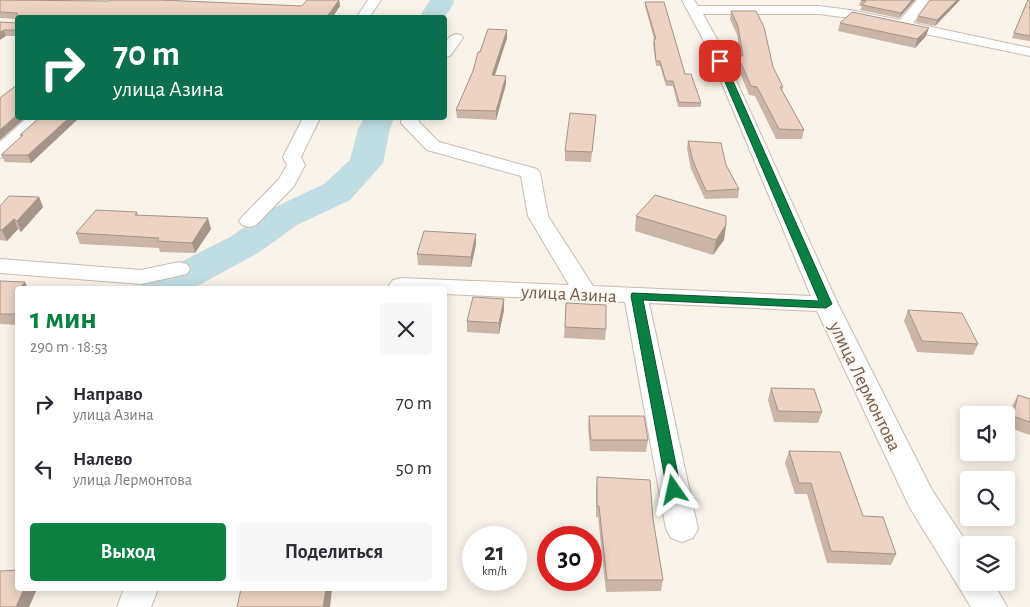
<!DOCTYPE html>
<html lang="ru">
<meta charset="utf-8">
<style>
:root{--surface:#fff;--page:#f7f7f7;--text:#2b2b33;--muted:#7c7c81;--accent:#0b8043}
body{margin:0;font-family:"Alegreya Sans",sans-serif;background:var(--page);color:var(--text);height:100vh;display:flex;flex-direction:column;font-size:19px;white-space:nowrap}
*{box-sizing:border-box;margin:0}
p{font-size:16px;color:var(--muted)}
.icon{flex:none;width:28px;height:28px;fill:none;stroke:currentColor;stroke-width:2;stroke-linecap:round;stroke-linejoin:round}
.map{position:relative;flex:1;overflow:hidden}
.sheet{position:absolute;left:15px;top:286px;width:432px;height:305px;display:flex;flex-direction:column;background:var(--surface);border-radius:5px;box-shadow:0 2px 12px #0003}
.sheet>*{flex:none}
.banner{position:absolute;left:15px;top:15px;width:432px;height:105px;border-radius:5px;box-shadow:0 2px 12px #0003;background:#0b6e4f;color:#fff;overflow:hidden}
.controls{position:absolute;left:960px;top:406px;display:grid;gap:10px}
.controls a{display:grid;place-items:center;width:55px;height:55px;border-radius:5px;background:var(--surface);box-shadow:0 2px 12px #0003;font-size:25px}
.speed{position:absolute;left:462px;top:526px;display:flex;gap:10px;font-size:25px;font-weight:700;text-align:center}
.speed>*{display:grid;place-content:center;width:65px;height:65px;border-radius:50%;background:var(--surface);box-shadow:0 2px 12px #0003;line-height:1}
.speed small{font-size:12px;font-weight:400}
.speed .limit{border:8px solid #d22;background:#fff;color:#111}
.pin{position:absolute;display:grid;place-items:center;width:42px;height:42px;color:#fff;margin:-21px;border-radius:10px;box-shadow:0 2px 8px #0006}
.me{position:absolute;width:55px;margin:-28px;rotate:349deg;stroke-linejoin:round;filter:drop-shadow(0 0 4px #0008)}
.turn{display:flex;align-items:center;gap:18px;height:105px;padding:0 15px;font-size:22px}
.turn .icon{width:65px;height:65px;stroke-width:2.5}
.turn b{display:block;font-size:35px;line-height:42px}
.round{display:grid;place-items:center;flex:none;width:52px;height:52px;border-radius:5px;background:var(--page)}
.head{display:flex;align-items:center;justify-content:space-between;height:85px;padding:0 15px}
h1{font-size:30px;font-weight:700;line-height:38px;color:var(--accent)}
.primary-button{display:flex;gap:10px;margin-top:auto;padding:10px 15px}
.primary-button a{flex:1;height:58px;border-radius:5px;background:var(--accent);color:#fff;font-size:20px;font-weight:700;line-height:58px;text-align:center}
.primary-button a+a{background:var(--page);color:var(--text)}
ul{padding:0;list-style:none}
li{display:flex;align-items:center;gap:15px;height:65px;padding:0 15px}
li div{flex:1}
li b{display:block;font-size:19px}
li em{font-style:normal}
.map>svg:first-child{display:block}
</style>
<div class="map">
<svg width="1030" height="607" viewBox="0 0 1030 607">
<rect width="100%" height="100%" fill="#faf3e9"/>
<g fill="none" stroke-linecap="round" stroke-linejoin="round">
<!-- river -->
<g fill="#bfdde2" fill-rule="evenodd">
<path d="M 430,0 L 454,0 L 453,5 L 444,18 L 419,18 Z"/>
<path d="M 364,118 L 394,118 L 390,129 L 383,163 L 350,200 L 297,225 L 258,253 L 192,289 L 139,289 L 145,280 L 230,237 L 271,209 L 324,184 L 350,160 L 358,129 Z"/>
</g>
<!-- minor casing -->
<g stroke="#cbbbb0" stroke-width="2">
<g id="minor">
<path d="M 368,0 L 381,0 L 369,18 L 356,18 Z"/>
<path d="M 682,0 L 694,0 L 698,6 L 819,6 L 850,10 L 900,20 L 917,0 L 930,0 L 913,23 L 1030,48 L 1030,56 L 850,18 L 819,14 L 703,14 L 719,43 L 838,304 L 932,490 L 969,546 L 969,582 L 993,582 L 1007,607 L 971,607 L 910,508 L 817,311 L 649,303 L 698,529 L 693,538 L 682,542 L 671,538 L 666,529 L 625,302 L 445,294 L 445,289 L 392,289 L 389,285 L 393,280 L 401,278 L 569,285 L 528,216 L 521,176 L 427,150 L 401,123 L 402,118 L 418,118 L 419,122 L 439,142 L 537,169 L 540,173 L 548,216 L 593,286 L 811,296 L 705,43 Z"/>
<path d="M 456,34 L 461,35 L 463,38 L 450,56 L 445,57 C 445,47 444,37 456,34 Z"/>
<path d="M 27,118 L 46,118 L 6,156 L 0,158 L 0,142 Z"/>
<path d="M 303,118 L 320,118 L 301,157 L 305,165 L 294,186 L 256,225 L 249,227 L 242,225 L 239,221 L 242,217 L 279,179 L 287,165 L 283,157 Z"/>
<path d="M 0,259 L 141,270 L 179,262 L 187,264 L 190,269 L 187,274 L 141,284 L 0,273 Z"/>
<path d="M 124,589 L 158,589 L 151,607 L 117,607 Z"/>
</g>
</g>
<!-- minor -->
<use href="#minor" fill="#fff" fill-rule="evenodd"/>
</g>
<!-- wall -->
<g fill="#cbb5a8">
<path d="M 0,0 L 302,6 L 339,0 L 340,6 L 332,18 L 18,18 L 18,36 L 6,36 L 0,22 L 17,23 L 17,19 L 0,18 Z"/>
<path d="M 861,0 L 915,0 L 899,18 L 860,10 L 862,6 L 859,6 Z"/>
<path d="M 930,0 L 960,0 L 935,26 L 916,22 L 918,16 Z"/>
<path d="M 1030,0 L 1030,41 L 1012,38 L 1026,3 Z"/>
<path d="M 645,2 L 701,103 L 701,107 L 678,107 L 673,86 L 666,86 L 660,66 L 656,66 L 653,44 L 654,39 L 645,6 Z"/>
<path d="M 731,11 L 773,67 L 783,87 L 782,91 L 804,130 L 802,139 L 776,139 L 755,96 L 749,95 L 737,65 L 738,56 L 740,56 L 737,35 L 730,19 Z"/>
<path d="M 840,23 L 926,36 L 915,48 L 838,31 Z"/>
<path d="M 507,38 L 495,75 L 506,84 L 496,120 L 457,118 L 456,110 L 473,71 L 480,52 Z"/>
<path d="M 596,115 L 591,162 L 565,161 L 565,151 Z"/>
<path d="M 39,118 L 79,118 L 31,163 L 5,162 L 1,155 L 21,137 L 20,135 Z"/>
<path d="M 688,141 L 726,165 L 739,189 L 738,198 L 705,199 L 691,169 L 687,149 Z"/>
<path d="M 39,197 L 43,207 L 21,232 L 18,229 L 7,241 L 0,240 L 0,206 Z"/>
<path d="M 137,212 L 138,215 L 211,229 L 195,253 L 160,252 L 159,248 L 80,244 L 76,233 Z"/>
<path d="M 636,216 L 726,225 L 724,240 L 713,255 L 635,231 Z"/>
<path d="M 476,244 L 471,267 L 418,265 L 417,254 Z"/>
<path d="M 0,281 L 18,289 L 18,325 L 0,324 Z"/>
<path d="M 504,299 L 504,310 L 499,334 L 467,332 L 467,321 Z"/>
<path d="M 566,303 L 606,329 L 605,340 L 564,338 Z"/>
<path d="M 908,310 L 978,344 L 973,355 L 917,352 L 904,321 Z"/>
<path d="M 771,388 L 822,412 L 818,423 L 774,422 L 768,400 Z"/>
<path d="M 1018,395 L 1030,399 L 1030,435 L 1007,427 L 1012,406 Z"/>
<path d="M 589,416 L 648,440 L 646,452 L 590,451 L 588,427 Z"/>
<path d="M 789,451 L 863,516 L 896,554 L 891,565 L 827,563 L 807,494 L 795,494 L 785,463 Z"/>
<path d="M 597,477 L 653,519 L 663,580 L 661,591 L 606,592 L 598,517 L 596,517 L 596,488 Z"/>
</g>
<!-- shaded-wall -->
<g fill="#a59488">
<path d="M 339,0 L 340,6 L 332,18 L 326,18 Z"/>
<path d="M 912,0 L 915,0 L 899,18 L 901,13 Z"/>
<path d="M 957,0 L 960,0 L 935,26 L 937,20 Z"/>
<path d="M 929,28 L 926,36 L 915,48 L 917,39 Z"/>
<path d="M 4,30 L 6,36 L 0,40 L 0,32 Z"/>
<path d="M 507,30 L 507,38 L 492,84 L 492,75 Z"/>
<path d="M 506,76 L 506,84 L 496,120 L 496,111 Z"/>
<path d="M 18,114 L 18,118 L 25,118 L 0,140 L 0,130 Z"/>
<path d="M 69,118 L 79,118 L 31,163 L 28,155 Z"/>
<path d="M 39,197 L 43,207 L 21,232 L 17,221 Z"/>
<path d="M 208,218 L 211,229 L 195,253 L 192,243 Z"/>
<path d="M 14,219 L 18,229 L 7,241 L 2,230 Z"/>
<path d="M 726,225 L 724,240 L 713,255 L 716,240 Z"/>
<path d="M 476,234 L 476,244 L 471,267 L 471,257 Z"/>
<path d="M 25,282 L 28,289 L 19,289 Z"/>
<path d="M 504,299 L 504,310 L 499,334 L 499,323 Z"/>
<path d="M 24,589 L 37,589 L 29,607 L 16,607 Z"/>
<path d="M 326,589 L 332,589 L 330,607 L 323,607 Z"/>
</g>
<!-- building -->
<g fill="#ecd3c3" stroke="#a59488">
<path d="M 0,0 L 110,1 L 111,0 L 160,0 L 302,6 L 307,0 L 339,0 L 326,18 L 18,18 L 18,30 L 4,30 L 0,32 L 0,22 L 17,23 L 17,13 L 0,12 Z"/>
<path d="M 861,0 L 912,0 L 901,13 L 862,5 L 866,1 Z"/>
<path d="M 930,0 L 957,0 L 937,20 L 918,16 Z"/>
<path d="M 1028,0 L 1030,0 L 1030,36 L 1014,33 Z"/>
<path d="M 645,2 L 664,2 L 685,74 L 691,74 L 701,103 L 679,102 L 673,81 L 666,81 L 660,61 L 656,61 L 654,39 L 656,39 Z"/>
<path d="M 731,11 L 756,11 L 764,27 L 773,67 L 783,87 L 780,87 L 804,130 L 779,129 L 757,87 L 751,86 L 738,56 L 743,56 L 738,26 Z"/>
<path d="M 852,12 L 929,28 L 917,39 L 840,23 Z"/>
<path d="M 488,29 L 507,30 L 492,75 L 506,76 L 496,111 L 456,110 L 473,71 L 478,52 L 480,52 Z"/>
<path d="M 18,84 L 18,114 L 0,130 L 0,98 Z"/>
<path d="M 570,113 L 596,115 L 592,152 L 565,151 Z"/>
<path d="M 39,118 L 69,118 L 28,155 L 1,155 L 23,135 L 20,135 Z"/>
<path d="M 688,141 L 721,143 L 726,165 L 739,189 L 706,191 L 693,161 Z"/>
<path d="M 655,195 L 726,216 L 726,225 L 716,240 L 636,216 Z"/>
<path d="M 9,196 L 39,197 L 17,221 L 14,219 L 2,230 L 0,230 L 0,206 Z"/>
<path d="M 96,210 L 137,212 L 135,215 L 208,218 L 192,243 L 157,241 L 159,238 L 76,233 Z"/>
<path d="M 424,231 L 476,234 L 471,257 L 417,254 Z"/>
<path d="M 0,281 L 25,282 L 19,289 L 18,289 L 18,312 L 16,314 L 0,314 Z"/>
<path d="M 473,297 L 504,299 L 499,323 L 467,321 Z"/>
<path d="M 566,303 L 606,305 L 606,329 L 565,327 Z"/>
<path d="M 908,310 L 962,313 L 978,344 L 922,341 Z"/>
<path d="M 771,388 L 814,389 L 822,412 L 778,411 Z"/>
<path d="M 1018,395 L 1030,399 L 1030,422 L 1013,416 Z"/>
<path d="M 589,416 L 644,416 L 648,440 L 591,440 Z"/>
<path d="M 789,451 L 840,452 L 863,516 L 883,517 L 896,554 L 831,551 L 811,483 L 799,483 Z"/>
<path d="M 597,477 L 650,480 L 653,519 L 663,580 L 607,580 L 599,506 L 597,506 Z"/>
<path d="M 18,570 L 18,589 L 24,589 L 16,607 L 0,607 L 0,571 Z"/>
<path d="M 241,589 L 326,589 L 323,607 L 237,607 Z"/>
</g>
<!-- route -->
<path fill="#0b8043" stroke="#07532c" d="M 717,59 L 724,61 L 832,304 L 826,308 L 643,300 L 681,490 L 679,494 L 674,496 L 669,494 L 667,490 L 631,296 L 632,293 L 819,301 L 716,61 Z"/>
<g text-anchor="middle" stroke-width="4" stroke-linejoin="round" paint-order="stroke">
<!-- street labels -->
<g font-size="19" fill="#725b4f" stroke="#fdf7ef">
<text transform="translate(569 293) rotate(3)" y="7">улица Азина</text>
<text transform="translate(866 386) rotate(64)" y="7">улица Лермонтова</text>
</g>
</g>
</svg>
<div class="controls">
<a><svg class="icon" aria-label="sound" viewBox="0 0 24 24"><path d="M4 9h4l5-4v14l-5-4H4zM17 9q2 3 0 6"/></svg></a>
<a><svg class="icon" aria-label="search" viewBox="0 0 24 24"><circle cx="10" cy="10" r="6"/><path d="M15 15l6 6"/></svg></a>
<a><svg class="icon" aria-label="layers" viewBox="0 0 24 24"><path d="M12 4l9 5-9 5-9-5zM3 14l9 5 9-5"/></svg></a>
</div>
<div class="speed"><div>21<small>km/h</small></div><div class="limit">30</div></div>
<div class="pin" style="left:720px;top:61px;background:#d93025"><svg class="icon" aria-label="arrive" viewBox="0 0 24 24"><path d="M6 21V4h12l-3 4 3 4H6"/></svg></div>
<svg class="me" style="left:674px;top:490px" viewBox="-20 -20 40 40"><path d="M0-17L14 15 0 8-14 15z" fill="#0b8043" stroke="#fff" stroke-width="4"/></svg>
<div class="banner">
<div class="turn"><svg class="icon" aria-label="right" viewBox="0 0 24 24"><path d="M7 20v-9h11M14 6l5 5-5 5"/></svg><div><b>70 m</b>улица Азина</div></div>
</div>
<section class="sheet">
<div class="head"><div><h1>1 мин</h1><p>290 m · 18:53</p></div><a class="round"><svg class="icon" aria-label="close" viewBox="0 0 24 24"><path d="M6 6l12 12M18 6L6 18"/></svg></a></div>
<ul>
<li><svg class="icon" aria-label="right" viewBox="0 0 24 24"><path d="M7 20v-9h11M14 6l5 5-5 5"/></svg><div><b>Направо</b><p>улица Азина</p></div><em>70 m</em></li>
<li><svg class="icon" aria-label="left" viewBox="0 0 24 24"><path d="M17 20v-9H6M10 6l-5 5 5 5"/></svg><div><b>Налево</b><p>улица Лермонтова</p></div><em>50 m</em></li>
</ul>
<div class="primary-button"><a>Выход</a><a>Поделиться</a></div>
</section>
</div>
